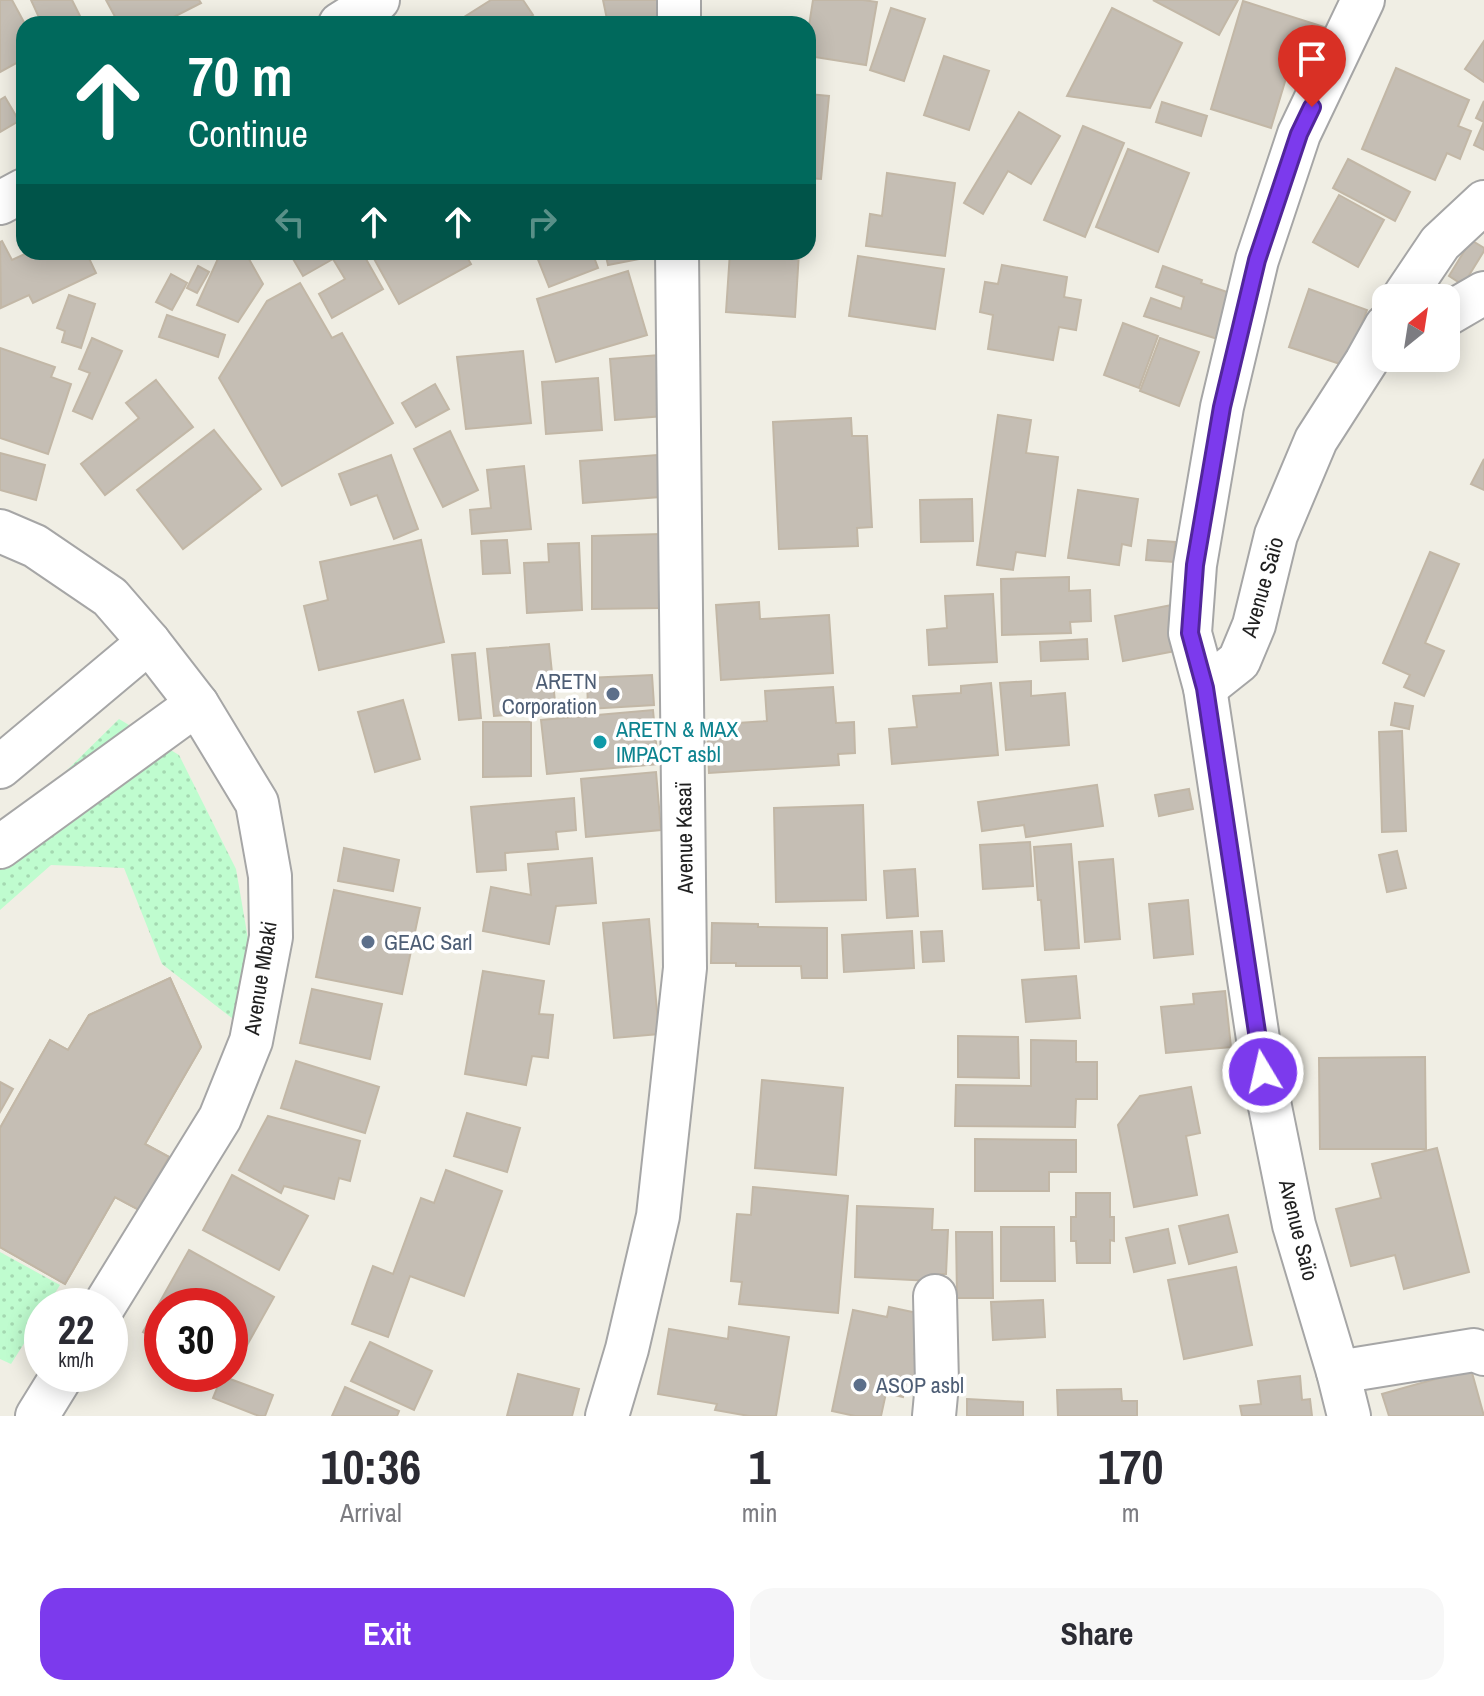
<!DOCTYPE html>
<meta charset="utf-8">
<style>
:root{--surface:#fff;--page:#f7f7f7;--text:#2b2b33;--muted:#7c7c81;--accent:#7c3aed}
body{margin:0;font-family:"Archivo Narrow",sans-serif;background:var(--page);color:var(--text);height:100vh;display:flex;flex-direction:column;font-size:30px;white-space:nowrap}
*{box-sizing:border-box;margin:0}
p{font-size:26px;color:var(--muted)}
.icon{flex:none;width:44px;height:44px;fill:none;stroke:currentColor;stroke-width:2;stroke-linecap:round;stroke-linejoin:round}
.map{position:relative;height:1416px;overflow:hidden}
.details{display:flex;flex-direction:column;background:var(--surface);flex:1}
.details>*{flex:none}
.guide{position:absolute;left:16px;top:16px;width:800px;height:244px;border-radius:24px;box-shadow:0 4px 20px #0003;background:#00695c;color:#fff;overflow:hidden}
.needle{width:52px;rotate:30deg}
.fabs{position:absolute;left:1372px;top:284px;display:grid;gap:16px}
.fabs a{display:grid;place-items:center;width:88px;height:88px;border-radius:16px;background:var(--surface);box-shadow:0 4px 20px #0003;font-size:40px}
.speed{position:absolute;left:24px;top:1288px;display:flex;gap:16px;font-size:40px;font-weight:700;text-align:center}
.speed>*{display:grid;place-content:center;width:104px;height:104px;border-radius:50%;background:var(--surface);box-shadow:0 4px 20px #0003;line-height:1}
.speed small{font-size:20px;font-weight:400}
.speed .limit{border:12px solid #d22;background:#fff;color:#111}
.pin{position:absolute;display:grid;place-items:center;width:68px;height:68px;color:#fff;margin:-82px -34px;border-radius:50% 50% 50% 0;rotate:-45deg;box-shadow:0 0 8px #0007}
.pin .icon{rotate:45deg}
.me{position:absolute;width:88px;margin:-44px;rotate:351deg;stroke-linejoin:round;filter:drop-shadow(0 0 6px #0008)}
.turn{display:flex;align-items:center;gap:28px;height:168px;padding:0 40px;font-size:36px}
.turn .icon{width:104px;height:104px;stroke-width:2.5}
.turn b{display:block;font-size:56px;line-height:68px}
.lanes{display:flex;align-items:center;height:76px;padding:0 40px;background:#0003;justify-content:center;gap:40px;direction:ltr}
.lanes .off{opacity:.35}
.eta{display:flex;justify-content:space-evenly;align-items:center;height:136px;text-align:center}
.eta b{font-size:48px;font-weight:700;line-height:56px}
.button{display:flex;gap:16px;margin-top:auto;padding:16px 40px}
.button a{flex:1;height:92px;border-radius:24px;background:var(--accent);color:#fff;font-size:32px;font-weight:700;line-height:92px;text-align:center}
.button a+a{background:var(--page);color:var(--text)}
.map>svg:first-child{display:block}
</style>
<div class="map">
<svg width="1484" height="1416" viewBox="0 0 1484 1416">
<defs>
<pattern id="park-dots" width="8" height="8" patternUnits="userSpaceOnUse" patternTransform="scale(2)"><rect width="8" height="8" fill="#bffccf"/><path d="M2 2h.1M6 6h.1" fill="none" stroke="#a4d8b1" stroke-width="1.8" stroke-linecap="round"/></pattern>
</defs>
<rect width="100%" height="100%" fill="#f0eee4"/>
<!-- park -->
<g fill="url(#park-dots)">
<path d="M 119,719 L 179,755 L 236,869 L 248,939 L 246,1029 L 162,964 L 124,868 L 51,865 L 0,910 L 0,836 Z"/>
<path d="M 0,1252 L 60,1285 L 47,1306 L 42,1306 L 42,1315 L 11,1364 L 0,1359 Z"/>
</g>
<!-- building -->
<g fill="#c5beb4" stroke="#c2b7a6" stroke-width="2">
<path d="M 0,0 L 12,0 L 25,24 L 24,59 L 0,72 Z"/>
<path d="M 31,0 L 72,0 L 81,18 L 67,24 L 42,24 Z"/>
<path d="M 106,0 L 199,0 L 201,3 L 160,24 L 119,24 Z"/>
<path d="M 491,0 L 523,0 L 533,15 L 519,24 L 453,24 Z"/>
<path d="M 603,0 L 663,0 L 667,17 L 649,21 L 649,24 L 608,24 Z"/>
<path d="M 813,0 L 863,0 L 877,2 L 866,65 L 808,56 L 808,32 Z"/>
<path d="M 1153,0 L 1238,0 L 1219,35 Z"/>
<path d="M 1243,1 L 1327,28 L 1311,82 L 1287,75 L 1271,128 L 1211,109 Z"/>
<path d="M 891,8 L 925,19 L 904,81 L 870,70 Z"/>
<path d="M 1112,8 L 1182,43 L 1150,108 L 1067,96 Z"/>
<path d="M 1484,41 L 1484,82 L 1465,69 Z"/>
<path d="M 944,56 L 989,71 L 969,130 L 924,115 Z"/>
<path d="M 1396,68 L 1469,100 L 1458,126 L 1471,131 L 1460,159 L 1447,153 L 1435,180 L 1362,149 Z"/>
<path d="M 808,94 L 829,96 L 821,179 L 808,178 Z"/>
<path d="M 5,97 L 19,121 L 0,132 L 0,100 Z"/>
<path d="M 1484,101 L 1484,150 L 1474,145 L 1484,122 L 1476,118 Z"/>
<path d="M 1162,102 L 1207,116 L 1201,136 L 1156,122 Z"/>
<path d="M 1019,112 L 1060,136 L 1031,184 L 1008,171 L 983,214 L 964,203 Z"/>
<path d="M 1083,126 L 1124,143 L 1085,237 L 1044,220 Z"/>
<path d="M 1128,149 L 1189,173 L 1158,252 L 1096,227 Z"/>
<path d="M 1348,159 L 1410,192 L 1395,221 L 1333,188 Z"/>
<path d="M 887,173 L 955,183 L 945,256 L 866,246 L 870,214 L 882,216 Z"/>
<path d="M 1339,195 L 1384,220 L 1358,267 L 1313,242 Z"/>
<path d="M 1471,240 L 1484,248 L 1484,251 L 1463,285 L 1449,276 Z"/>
<path d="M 2,241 L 12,260 L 29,252 L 86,252 L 96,273 L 33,303 L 29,295 L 1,308 L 0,242 Z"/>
<path d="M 221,252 L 245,252 L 263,284 L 238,322 L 197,305 Z"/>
<path d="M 289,252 L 362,252 L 383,289 L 332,318 L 319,294 L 345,279 L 333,259 L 303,276 Z"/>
<path d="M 382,252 L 464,252 L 471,264 L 399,304 L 373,257 Z"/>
<path d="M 535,252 L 592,252 L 598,268 L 549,287 Z"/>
<path d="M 605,252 L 660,252 L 660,255 L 608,265 Z"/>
<path d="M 730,252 L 799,252 L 795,317 L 726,312 Z"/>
<path d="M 858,256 L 944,269 L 935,329 L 849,316 Z"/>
<path d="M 1002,265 L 1067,277 L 1064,297 L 1081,300 L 1076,330 L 1059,327 L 1053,360 L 988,349 L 993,315 L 980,312 L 985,282 L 998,284 Z"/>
<path d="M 198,266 L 209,272 L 197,293 L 187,288 Z"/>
<path d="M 1163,266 L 1202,280 L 1201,283 L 1239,296 L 1224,341 L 1144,316 L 1151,298 L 1181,309 L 1184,297 L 1156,287 Z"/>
<path d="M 628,271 L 647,335 L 556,362 L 537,299 Z"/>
<path d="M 171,274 L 187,283 L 172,310 L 156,302 Z"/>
<path d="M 300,283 L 332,338 L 342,333 L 393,423 L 282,486 L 219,378 L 267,301 Z"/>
<path d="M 1309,289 L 1367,310 L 1346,366 L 1289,347 Z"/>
<path d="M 69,295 L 95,304 L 81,348 L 62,342 L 65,331 L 57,328 Z"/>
<path d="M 167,315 L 225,335 L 218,357 L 159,337 Z"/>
<path d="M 1123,323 L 1158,336 L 1139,388 L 1104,375 Z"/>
<path d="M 92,338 L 122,351 L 92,419 L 73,411 L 90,373 L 79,369 Z"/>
<path d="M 1160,338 L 1199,352 L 1179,406 L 1140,391 Z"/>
<path d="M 0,348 L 55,367 L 51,377 L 71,384 L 48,454 L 0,438 Z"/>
<path d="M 523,351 L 531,423 L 466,429 L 457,357 Z"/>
<path d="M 659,355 L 664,416 L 615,420 L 610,359 Z"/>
<path d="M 598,378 L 602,430 L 546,434 L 542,382 Z"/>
<path d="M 156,380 L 193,427 L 105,495 L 81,464 L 139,418 L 126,403 Z"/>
<path d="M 435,384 L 449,409 L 416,427 L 402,403 Z"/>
<path d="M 998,415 L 1031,420 L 1026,453 L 1058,457 L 1045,556 L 1016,552 L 1013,570 L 977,565 Z"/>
<path d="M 851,418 L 852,436 L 867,436 L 872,527 L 857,528 L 858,546 L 779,549 L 773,422 Z"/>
<path d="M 214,430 L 261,489 L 183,549 L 137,490 Z"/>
<path d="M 450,431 L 478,490 L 443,507 L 414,449 Z"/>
<path d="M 0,453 L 45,465 L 36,500 L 0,490 Z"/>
<path d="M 391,455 L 418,529 L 394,539 L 377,495 L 351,505 L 339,474 Z"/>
<path d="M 657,455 L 660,497 L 583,503 L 580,461 Z"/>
<path d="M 1484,459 L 1484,490 L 1471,484 Z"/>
<path d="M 524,466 L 531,529 L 472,534 L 470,510 L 491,508 L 487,470 Z"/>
<path d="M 1078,490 L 1138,499 L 1131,546 L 1122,544 L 1119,565 L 1068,558 Z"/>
<path d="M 972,499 L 973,541 L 921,542 L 920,500 Z"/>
<path d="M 661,534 L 661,608 L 592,609 L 592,536 Z"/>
<path d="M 421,540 L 444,642 L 319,670 L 304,606 L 328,600 L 320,562 Z"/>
<path d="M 507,540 L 510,573 L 483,574 L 481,541 Z"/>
<path d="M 1148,540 L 1175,542 L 1174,562 L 1146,560 Z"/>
<path d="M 579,543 L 582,610 L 527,613 L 524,563 L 549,562 L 548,544 Z"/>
<path d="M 1430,552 L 1459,564 L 1425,643 L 1444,651 L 1424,696 L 1404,687 L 1410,675 L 1383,663 Z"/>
<path d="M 1069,577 L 1069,591 L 1090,590 L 1091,621 L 1070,622 L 1071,633 L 1002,635 L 1001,579 Z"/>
<path d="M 993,594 L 997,662 L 929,665 L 927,630 L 947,628 L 945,596 Z"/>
<path d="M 759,602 L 760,619 L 829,615 L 833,673 L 721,680 L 716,605 Z"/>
<path d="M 1177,604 L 1186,649 L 1123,661 L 1115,616 Z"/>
<path d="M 1087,639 L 1088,659 L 1041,661 L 1040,642 Z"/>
<path d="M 549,644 L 556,711 L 494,716 L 487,649 Z"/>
<path d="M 475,653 L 481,718 L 459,720 L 452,655 Z"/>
<path d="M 652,675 L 654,705 L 588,709 L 587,678 Z"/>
<path d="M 1031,681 L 1031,696 L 1065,693 L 1069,745 L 1006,750 L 1000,683 Z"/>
<path d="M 991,683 L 998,755 L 892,764 L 889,729 L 917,727 L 913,696 L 961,693 L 961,686 Z"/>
<path d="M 833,687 L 836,723 L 854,722 L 855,753 L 838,754 L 839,765 L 709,773 L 707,725 L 767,721 L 765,691 Z"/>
<path d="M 403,700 L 420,759 L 375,772 L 358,712 Z"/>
<path d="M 1395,703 L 1413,706 L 1409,729 L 1391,725 Z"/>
<path d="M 653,710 L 658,764 L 547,774 L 541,720 Z"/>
<path d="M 483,722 L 531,722 L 531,776 L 483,777 Z"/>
<path d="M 1402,731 L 1406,831 L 1382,832 L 1379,732 Z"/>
<path d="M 656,772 L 661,830 L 586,837 L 581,779 Z"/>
<path d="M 1097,785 L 1103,826 L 1026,837 L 1024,825 L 982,831 L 978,802 Z"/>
<path d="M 1189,789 L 1193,809 L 1159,816 L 1155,795 Z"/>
<path d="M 574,798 L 576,830 L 556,832 L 558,849 L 505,853 L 506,870 L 477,872 L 471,807 Z"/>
<path d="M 863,805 L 866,900 L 776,902 L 774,808 Z"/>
<path d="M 1030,842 L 1033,886 L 983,889 L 980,845 Z"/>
<path d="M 1071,844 L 1079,948 L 1045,950 L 1041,900 L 1038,900 L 1034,847 Z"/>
<path d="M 344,848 L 399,860 L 393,891 L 338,881 Z"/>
<path d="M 1397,851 L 1406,888 L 1387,892 L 1379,855 Z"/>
<path d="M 592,858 L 596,903 L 556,906 L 549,944 L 483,931 L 491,887 L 531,895 L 528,864 Z"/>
<path d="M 1113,859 L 1120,939 L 1085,942 L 1079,862 Z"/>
<path d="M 915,869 L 918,916 L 887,918 L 884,871 Z"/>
<path d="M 334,890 L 420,908 L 402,994 L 316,977 Z"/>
<path d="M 1188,900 L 1193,954 L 1154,958 L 1149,904 Z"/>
<path d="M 649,919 L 659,1034 L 614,1038 L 603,923 Z"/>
<path d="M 712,923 L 758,924 L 758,927 L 827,928 L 827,978 L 802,978 L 801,966 L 736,966 L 736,963 L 711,963 Z"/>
<path d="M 912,931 L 914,968 L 844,972 L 842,935 Z"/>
<path d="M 942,931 L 944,961 L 923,962 L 921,932 Z"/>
<path d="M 483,971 L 544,981 L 539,1014 L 553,1015 L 548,1058 L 532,1056 L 526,1085 L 465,1074 Z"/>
<path d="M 1076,976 L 1080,1018 L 1026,1022 L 1022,980 Z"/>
<path d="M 170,978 L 201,1047 L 145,1144 L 169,1157 L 139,1210 L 115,1197 L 65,1284 L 0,1247 L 0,1128 L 50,1040 L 68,1050 L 89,1015 Z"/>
<path d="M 170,978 L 201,1047 L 145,1144 L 169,1157 L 139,1210 L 115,1197 L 65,1284 L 0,1247 L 0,1128 L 50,1040 L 68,1050 L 89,1015 Z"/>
<path d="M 312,989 L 382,1004 L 370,1059 L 300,1043 Z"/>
<path d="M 1225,991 L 1231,1047 L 1166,1053 L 1161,1007 L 1194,1004 L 1193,994 Z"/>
<path d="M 958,1036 L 1018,1037 L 1019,1078 L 958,1077 Z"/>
<path d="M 1031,1040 L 1076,1041 L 1076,1062 L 1097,1062 L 1097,1099 L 1076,1099 L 1075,1127 L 955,1126 L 956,1085 L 1031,1086 Z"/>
<path d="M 1425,1057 L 1426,1149 L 1320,1149 L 1319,1058 Z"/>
<path d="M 296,1061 L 379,1087 L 365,1133 L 281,1108 Z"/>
<path d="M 762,1080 L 843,1088 L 836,1175 L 755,1168 Z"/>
<path d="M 0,1082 L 13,1089 L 0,1112 Z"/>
<path d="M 1191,1087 L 1200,1133 L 1186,1136 L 1197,1195 L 1134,1207 L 1118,1125 L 1140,1096 Z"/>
<path d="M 467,1113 L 520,1128 L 507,1172 L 454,1156 Z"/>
<path d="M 268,1116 L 360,1141 L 350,1181 L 339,1178 L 334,1199 L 284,1186 L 281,1193 L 239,1170 Z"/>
<path d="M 975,1139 L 1076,1140 L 1076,1172 L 1049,1172 L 1049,1191 L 975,1191 Z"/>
<path d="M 1437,1148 L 1469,1272 L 1404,1289 L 1395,1255 L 1351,1266 L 1336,1209 L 1381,1198 L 1372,1164 Z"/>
<path d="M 446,1170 L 502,1191 L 464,1296 L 410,1276 L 388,1337 L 352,1324 L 373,1266 L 393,1274 L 421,1198 L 434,1203 Z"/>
<path d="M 232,1175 L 308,1216 L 279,1270 L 203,1230 Z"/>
<path d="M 753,1187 L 848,1196 L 838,1313 L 739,1304 L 742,1282 L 731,1281 L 737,1214 L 751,1215 Z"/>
<path d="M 1076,1193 L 1110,1193 L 1110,1217 L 1114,1217 L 1114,1241 L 1110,1240 L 1110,1263 L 1077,1263 L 1076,1241 L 1071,1241 L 1071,1217 L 1076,1217 Z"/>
<path d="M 857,1206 L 933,1209 L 932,1230 L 948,1230 L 946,1274 L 932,1274 L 931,1281 L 855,1277 Z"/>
<path d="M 1228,1215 L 1237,1252 L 1189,1264 L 1179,1226 Z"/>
<path d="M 1001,1227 L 1054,1227 L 1055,1281 L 1001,1281 Z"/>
<path d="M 1168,1229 L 1175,1263 L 1134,1272 L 1126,1238 Z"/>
<path d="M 956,1232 L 992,1232 L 993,1298 L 957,1298 Z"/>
<path d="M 189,1250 L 274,1297 L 237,1363 L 230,1359 L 230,1306 L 162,1306 L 162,1342 L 143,1332 Z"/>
<path d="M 1236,1267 L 1252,1345 L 1184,1359 L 1168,1280 Z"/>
<path d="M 1043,1300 L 1045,1337 L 993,1340 L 991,1302 Z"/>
<path d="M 889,1307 L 922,1314 L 914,1354 L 925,1356 L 920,1379 L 908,1376 L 903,1397 L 886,1393 L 881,1416 L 855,1416 L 832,1411 L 853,1310 L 887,1317 Z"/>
<path d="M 729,1327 L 789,1337 L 776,1416 L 749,1416 L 715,1410 L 717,1404 L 658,1394 L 669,1329 L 728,1339 Z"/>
<path d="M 370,1342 L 432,1371 L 414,1410 L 351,1381 Z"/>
<path d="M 1471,1369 L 1484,1416 L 1389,1416 L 1382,1394 Z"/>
<path d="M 518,1374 L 579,1389 L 572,1416 L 507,1416 Z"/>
<path d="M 222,1376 L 273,1395 L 265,1416 L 259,1416 L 213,1398 Z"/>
<path d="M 1300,1376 L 1302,1400 L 1310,1399 L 1312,1416 L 1242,1416 L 1240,1406 L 1261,1404 L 1258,1381 Z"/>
<path d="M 345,1387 L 399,1411 L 397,1416 L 332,1416 Z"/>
<path d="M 1121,1389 L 1122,1401 L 1137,1401 L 1137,1416 L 1058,1416 L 1057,1390 Z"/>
<path d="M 967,1399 L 1023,1402 L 1023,1416 L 967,1416 Z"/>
</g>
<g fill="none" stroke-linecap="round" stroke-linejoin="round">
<!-- street casing -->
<g stroke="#a6a6a6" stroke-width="46">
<g id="street">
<path d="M 340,24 L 378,0"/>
<path d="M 679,24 L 679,0"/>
<path d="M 0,203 L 24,190"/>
<path d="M 1403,298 L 1440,243 L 1484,202"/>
<path d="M 1446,315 L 1484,293"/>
<path d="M 0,531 L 35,546 L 110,597 L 149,642 L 197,704 L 257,803 L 270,876 L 271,937 L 251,1041 L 220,1118 L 104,1306"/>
<path d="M 1205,688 L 1239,661 L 1254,625 L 1276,535 L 1316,440 L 1366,362 L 1386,326"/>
<path d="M 0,767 L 149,642"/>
<path d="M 0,847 L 197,704"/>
<path d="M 1338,1372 L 1474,1350 L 1484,1354"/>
<path d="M 37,1416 L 63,1374"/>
<path d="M 607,1416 L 627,1349 L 658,1216 L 685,968 L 677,252"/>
<path d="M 934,1416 L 937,1384 L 935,1296"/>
<path d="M 1349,1416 L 1338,1372 L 1294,1225 L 1263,1072 L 1205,688 L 1190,633 L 1195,565 L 1222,407 L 1257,260 L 1299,134 L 1363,0"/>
</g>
</g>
<!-- street -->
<use href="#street" stroke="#fff" stroke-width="42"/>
</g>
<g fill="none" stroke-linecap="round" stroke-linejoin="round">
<!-- route casing -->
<g stroke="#51269a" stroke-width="20">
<path id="route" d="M 1263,1072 L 1205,688 L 1190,633 L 1195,565 L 1222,407 L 1257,260 L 1299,134 L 1312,107"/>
</g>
<!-- route -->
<use href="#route" stroke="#7c3aed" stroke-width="14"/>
</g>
<!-- markers -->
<g fill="#5c6f8a" stroke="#fff" stroke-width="3">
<circle cx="613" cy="694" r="8"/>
<circle cx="368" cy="942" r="8"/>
<circle cx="860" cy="1385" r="8"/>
</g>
<circle fill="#0f9aa8" stroke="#fff" stroke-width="3" cx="600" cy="742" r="8"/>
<g text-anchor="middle" stroke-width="7" stroke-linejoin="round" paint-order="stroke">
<!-- street labels -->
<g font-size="22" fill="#1f1f1f" stroke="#fff">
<text transform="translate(1262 587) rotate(-74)" y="8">Avenue Saïo</text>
<text transform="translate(684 838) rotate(-91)" y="8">Avenue Kasaï</text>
<text transform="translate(260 978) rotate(-81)" y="8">Avenue Mbaki</text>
<text transform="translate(1299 1230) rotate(76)" y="8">Avenue Saïo</text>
</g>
<!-- service labels -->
<g font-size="22" fill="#4e5e75" stroke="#fff" text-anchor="start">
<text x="597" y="689" text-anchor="end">ARETN<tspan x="597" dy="25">Corporation</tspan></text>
<text x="384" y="950">GEAC Sarl</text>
<text x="876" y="1393">ASOP asbl</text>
</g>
<!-- culture labels -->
<g font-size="22" fill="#0d838f" stroke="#fff" text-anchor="start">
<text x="616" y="737">ARETN &amp; MAX<tspan x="616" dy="25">IMPACT asbl</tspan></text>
</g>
</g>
</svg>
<div class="fabs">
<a><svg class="needle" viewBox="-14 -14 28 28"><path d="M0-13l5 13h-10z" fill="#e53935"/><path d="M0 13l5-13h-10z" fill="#7c7c81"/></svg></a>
</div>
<div class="speed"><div>22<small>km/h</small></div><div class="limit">30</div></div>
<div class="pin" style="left:1312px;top:107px;background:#d93025"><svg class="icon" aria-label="arrive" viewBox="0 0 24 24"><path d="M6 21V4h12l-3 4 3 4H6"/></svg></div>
<svg class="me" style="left:1263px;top:1072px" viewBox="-20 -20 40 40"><circle r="17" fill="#7c3aed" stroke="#fff" stroke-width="3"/><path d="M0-11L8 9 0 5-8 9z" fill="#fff"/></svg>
<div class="guide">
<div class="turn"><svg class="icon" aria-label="ahead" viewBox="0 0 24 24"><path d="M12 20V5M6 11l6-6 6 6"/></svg><div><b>70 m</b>Continue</div></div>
<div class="lanes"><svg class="icon off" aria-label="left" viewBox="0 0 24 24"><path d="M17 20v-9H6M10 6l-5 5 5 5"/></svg><svg class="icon" aria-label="ahead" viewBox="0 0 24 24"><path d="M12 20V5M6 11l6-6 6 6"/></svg><svg class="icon" aria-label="ahead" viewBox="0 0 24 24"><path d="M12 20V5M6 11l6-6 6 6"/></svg><svg class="icon off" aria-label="right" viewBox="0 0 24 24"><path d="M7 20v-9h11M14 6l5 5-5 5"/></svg></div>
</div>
</div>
<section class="details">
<div class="eta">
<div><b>10:36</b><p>Arrival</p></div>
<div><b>1</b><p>min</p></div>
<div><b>170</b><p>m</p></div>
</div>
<div class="button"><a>Exit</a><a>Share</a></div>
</section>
